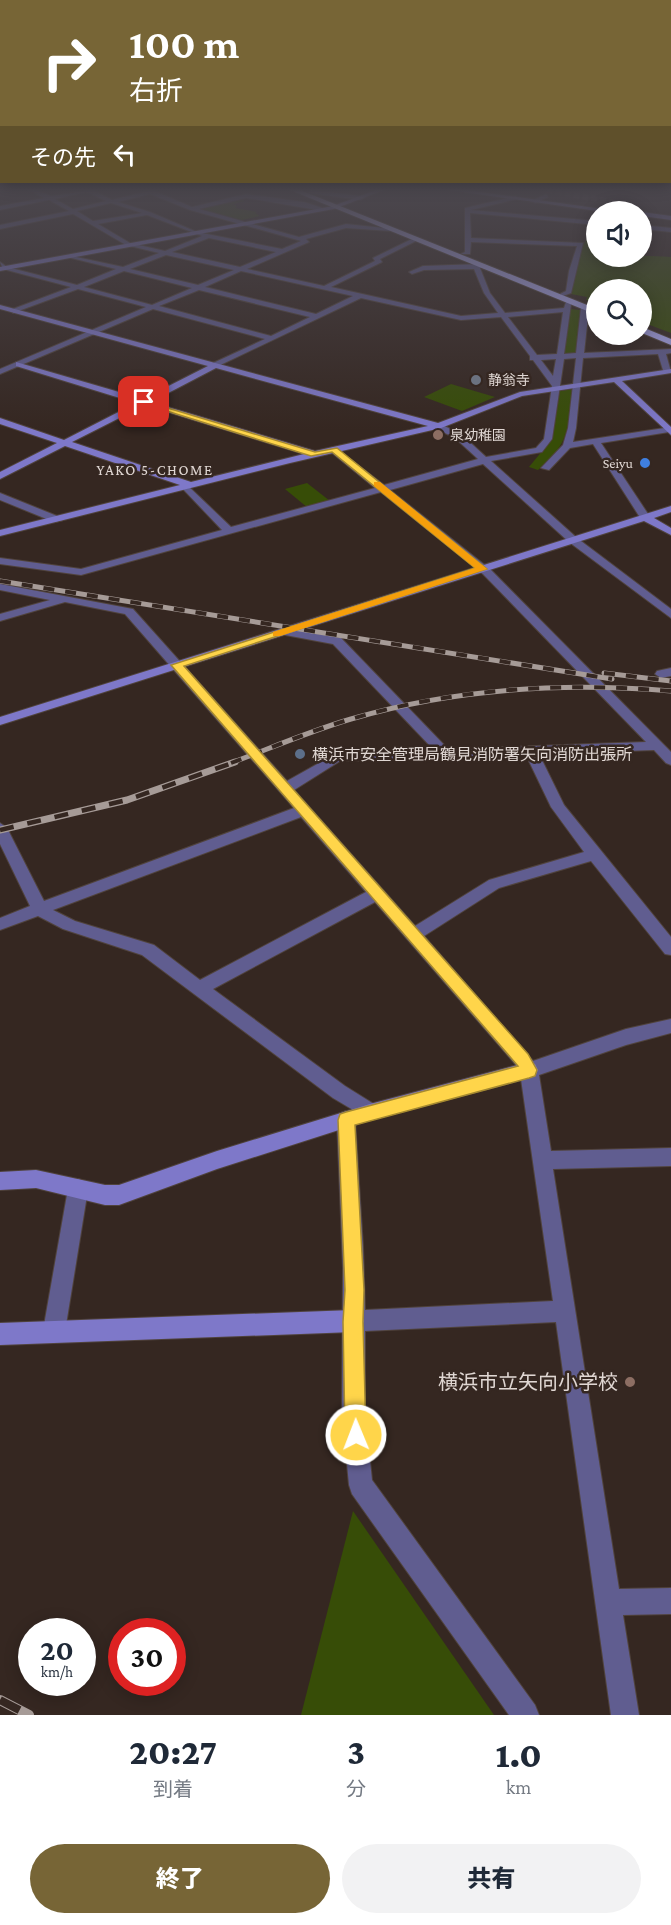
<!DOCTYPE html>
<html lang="ja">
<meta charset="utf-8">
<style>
:root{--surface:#fff;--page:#f2f2f3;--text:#1f2937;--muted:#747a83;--accent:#776536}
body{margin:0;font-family:"Crimson Pro","Noto Sans JP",serif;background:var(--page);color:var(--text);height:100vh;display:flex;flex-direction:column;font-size:22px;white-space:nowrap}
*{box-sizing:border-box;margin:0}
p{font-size:20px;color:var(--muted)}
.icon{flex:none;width:33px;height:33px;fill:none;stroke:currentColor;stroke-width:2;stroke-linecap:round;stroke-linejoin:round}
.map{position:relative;height:1715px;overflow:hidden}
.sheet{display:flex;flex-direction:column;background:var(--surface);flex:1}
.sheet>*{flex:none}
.guide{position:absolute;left:0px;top:0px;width:672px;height:183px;box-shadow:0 3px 15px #0003;background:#776536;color:#fff;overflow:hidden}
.controls{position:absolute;left:586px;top:201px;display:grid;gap:12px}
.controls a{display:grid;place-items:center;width:66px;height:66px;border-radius:50%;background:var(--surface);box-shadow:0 3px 15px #0003;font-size:30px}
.speed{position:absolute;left:18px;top:1618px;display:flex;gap:12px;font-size:30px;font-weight:700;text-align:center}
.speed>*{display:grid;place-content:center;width:78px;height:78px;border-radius:50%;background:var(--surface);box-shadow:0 3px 15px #0003;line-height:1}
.speed small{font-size:15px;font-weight:400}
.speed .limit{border:9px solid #d22;background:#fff;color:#111}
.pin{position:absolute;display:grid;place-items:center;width:51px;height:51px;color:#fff;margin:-26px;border-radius:12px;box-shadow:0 3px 9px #0006}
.me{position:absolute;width:66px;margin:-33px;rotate:359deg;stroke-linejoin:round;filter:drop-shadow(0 0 4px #0008)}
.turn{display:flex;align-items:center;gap:21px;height:126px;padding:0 30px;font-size:27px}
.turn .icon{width:78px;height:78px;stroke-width:2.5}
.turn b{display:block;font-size:42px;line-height:51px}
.then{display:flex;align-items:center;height:57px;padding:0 30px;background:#0003;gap:12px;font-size:22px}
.eta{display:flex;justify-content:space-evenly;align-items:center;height:102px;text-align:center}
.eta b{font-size:36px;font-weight:800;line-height:42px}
.primary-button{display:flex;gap:12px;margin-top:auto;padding:12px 30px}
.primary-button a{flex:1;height:69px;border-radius:36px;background:var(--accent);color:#fff;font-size:24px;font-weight:800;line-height:69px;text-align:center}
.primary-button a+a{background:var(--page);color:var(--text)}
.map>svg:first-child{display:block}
</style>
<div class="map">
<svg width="671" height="1715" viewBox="0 0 671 1715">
<rect width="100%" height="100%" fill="#352721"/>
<!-- green -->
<g fill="#374d07">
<path d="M 239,199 L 245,201 L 233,204 L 237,206 L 235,208 L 257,212 L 255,213 L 260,216 L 242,220 L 196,208 Z"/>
<path d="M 597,225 L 597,244 L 593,251 L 597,252 L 597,256 C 624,257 644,255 671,257 L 671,333 L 647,324 L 642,319 L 642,290 L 597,290 L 597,304 L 586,300 L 587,297 L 571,294 C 575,264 578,248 597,225 Z"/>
<path d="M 569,309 L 582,310 L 576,353 L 563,354 Z"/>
<path d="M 451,384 L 495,397 L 462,411 L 424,397 Z"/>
<path d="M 573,389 C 568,427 570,444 538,470 L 529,467 L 552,439 L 560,391 Z"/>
<path d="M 307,483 L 330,501 L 308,508 L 285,489 Z"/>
<path d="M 353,1511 L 494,1715 L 301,1715 Z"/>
</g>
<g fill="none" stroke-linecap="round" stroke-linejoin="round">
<!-- street-tunnel -->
<path stroke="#4f413c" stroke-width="6" stroke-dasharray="6 3" stroke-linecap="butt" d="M 547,190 L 618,203"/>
<!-- street casing -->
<g stroke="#50433d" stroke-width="2">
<g id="street">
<path d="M 29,190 L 36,190 L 51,196 L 93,190 L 112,200 L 152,190 L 192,207 L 246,194 L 304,202 L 326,209 L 323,211 L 246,198 L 199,209 L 299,237 L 346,224 L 394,229 L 391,231 L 346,228 L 306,239 L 309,242 L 247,269 L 324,286 L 375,261 L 373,258 L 416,237 L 418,240 L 380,259 L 382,262 L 331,287 L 461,316 L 498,313 L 484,293 L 474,269 L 424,270 L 412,274 L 409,272 L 423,266 L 481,264 L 484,266 L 480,268 L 490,293 L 505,313 L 564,308 L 566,302 L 575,301 L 575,303 L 571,304 L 564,354 L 576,353 L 581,307 L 585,305 L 589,307 L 584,353 L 671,349 L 671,353 L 666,354 L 671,372 L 663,370 L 658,354 L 583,358 L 576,428 L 573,442 L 671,427 L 669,432 L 601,443 L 650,517 L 649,519 L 641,519 L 593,444 L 570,448 L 549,470 L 541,468 L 563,445 L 568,428 L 576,358 L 564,359 L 552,439 L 542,452 L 491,461 L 577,538 L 671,609 L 671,618 L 569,542 L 483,464 L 390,490 L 491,570 L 671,752 L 671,765 L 666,763 L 654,750 L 539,754 L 564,805 L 671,937 L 671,955 L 665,954 L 591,861 L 499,888 L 424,936 L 533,1061 L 626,1029 L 671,1019 L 671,1033 L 626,1045 L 539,1075 L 551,1151 L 671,1148 L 671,1166 L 553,1169 L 619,1589 L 671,1588 L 671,1614 L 623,1615 L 639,1715 L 611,1715 L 556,1322 L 365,1331 L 365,1412 L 372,1480 L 535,1705 L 539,1715 L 509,1715 L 352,1494 L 349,1485 L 342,1412 L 343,1268 L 337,1120 L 339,1114 L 346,1111 L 353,1114 L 355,1120 L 363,1247 L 365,1310 L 553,1301 L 520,1072 L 516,1065 L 375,902 L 213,989 L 345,1086 L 377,1106 L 379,1112 L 377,1118 L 370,1120 L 333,1098 L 142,955 L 63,929 L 38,916 L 0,930 L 0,918 L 30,906 L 0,844 L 0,823 L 7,828 L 44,901 L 294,808 L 125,614 L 65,602 L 0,621 L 0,614 L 50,600 L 0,590 L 0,584 L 133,609 L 287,781 L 337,753 L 433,749 L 333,644 L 280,634 L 280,630 L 284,628 L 341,638 L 448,749 L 646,742 L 483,574 L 381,492 L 81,575 L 0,564 L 0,558 L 81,569 L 222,530 L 183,489 L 181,487 L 186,484 L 231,527 L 375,488 L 331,452 L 331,448 L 334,447 L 384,485 L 478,459 L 455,438 L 435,428 L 435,424 L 438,423 L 461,434 L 486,457 L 536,448 L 544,439 L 552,386 L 533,360 L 530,360 L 530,356 L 501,317 L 461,320 L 361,298 L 214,368 L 210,366 L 211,364 L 265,339 L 153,309 L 0,374 L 0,369 L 146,307 L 78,289 L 13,313 L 13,309 L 71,287 L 3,269 L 0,262 L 7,267 L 77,285 L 116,269 L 67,257 L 67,255 L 123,267 L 159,253 L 126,245 L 73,214 L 0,229 L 0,225 L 69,211 L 49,200 L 0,210 L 0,206 L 44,198 ZM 87,192 L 106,201 L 73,209 L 55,199 ZM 150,194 L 190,210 L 301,241 L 282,249 L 197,232 L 150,212 L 118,202 ZM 111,203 L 142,213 L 93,221 L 77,211 ZM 147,215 L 202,236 L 165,251 L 130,243 L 98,224 ZM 209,238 L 276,252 L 240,267 L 172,252 ZM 166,255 L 234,270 L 198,285 L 130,269 ZM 124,271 L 192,288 L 152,305 L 84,287 ZM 241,271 L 353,296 L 316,314 L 205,287 ZM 199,290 L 310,317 L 271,336 L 159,306 ZM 563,312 L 557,354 L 537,355 L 508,317 ZM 556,359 L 553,376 L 541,360 ZM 526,755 L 551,807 L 584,852 L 489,880 L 415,926 L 294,790 L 340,761 ZM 301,817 L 366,892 L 200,980 L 154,945 L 75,921 L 53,910 Z"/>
<path d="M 310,190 L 361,196 L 364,198 L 361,200 L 308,193 Z"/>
<path d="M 546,194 L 548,197 L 535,203 L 532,201 Z"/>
<path d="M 516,196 L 518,199 L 471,210 L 597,221 L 597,225 L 470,213 L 471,238 L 583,243 L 571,293 L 563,296 L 560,294 L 566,291 L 569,271 L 577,246 L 471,242 L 470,254 L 461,254 L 465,252 L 465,208 Z"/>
<path d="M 642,225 L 671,228 L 671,232 L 642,229 Z"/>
<path d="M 0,493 L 62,518 L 63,520 L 54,522 L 0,500 Z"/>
<path d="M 671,668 L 671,676 L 661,678 L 655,674 L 657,671 Z"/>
<path d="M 78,1179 L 85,1182 L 88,1189 L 65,1331 L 62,1339 L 54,1342 L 46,1339 L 43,1331 L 68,1189 L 71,1182 Z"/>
</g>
</g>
<!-- secondary casing -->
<g stroke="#50433d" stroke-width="2">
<g id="secondary">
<path d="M 376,190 L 384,190 L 334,209 L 0,271 L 0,267 L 333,206 Z"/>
<path d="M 449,190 L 466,190 L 624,212 L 604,212 Z"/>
<path d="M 642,212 L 671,216 L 671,220 L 642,216 Z"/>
<path d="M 0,305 L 438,423 L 520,392 L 671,369 L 671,373 L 622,381 L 671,427 L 671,435 L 614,382 L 522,396 L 441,428 L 290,463 L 0,536 L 0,530 L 180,485 L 65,446 L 0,479 L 0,472 L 57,443 L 0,424 L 0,418 L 64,440 L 136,403 L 16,366 L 16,362 L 143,399 L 208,366 L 0,309 ZM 216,368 L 428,426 L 315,451 L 151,402 ZM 145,405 L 304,454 L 191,482 L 72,442 Z"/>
<path d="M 671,506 L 671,512 L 654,518 L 671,528 L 671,535 L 644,521 L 0,725 L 0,717 Z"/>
<path d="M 529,1062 L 535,1064 L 538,1070 L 535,1076 L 529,1078 L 370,1120 L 217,1169 L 119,1205 L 105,1205 L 36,1188 L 0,1190 L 0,1172 L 36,1170 L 105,1185 L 119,1185 L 217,1151 L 370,1104 Z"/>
<path d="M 353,1310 L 361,1313 L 364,1321 L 361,1329 L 353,1332 L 0,1345 L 0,1323 Z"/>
</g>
</g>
<!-- highway casing -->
<g stroke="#50433d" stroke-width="2">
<g id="highway">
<path d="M 290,190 L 300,190 L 597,309 L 597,315 Z"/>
<path d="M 642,327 L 671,339 L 671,345 L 642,333 Z"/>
</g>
</g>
<!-- street -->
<use href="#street" fill="#605d90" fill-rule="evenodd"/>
<!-- secondary -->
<use href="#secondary" fill="#7e78c9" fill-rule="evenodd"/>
<!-- highway -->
<use href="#highway" fill="#acaaf4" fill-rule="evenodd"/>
<!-- rail-far2 casing -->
<g stroke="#a69b97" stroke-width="5">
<g id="rail-far2">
<path d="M 0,581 L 612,679"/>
<path d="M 604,673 L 671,681"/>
<path d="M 231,763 C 271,748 310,731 351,719 C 456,688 562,682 671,691"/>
</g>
</g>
<!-- rail-far1 casing -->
<g stroke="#a69b97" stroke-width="7">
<path id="rail-far1" d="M 0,830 L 127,800 L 235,762"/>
</g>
<!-- rail casing -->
<g stroke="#a69b97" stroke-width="10">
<path id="rail" d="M 0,1700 L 29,1715"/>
</g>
<!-- rail-far2 -->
<use href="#rail-far2" stroke="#352721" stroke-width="4" stroke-dasharray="11" stroke-linecap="butt"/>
<!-- rail-far1 -->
<use href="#rail-far1" stroke="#352721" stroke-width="4.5" stroke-dasharray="14" stroke-linecap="butt"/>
<!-- rail -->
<use href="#rail" stroke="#352721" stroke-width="8" stroke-dasharray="22" stroke-linecap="butt"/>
</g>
<!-- sky -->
<linearGradient id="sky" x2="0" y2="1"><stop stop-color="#1d1512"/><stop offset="0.44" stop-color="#4b474e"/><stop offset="1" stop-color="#4b474e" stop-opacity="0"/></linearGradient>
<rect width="671" height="430" fill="url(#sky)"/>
<!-- route -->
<path fill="#ffd54a" stroke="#a68a30" stroke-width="1.5" d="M 141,400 L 315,452 L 337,448 L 487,569 L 184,666 L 528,1054 L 537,1070 L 535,1076 L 529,1078 L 355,1125 L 364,1290 L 363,1322 L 366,1435 L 363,1443 L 356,1446 L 348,1443 L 345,1435 L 343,1322 L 345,1290 L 338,1120 L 340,1114 L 346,1112 L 518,1066 L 171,665 L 475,568 L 332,452 L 311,456 L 141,403 Z"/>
<!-- slow -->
<path fill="#f59e0b" d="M 374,482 L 380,482 L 487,569 L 280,636 L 273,636 L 273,632 L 475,568 L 374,486 Z"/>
<!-- markers -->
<circle fill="#6b7280" stroke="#352721" stroke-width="2" cx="476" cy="380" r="6"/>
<g fill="#8d6e63" stroke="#352721" stroke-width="2">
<circle cx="438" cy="435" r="6"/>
<circle cx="630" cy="1382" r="6"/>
</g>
<circle fill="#3f7fe0" stroke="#352721" stroke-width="2" cx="645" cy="463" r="6"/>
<circle fill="#5c6f8a" stroke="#352721" stroke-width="2" cx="300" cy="754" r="6"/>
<g text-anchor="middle" stroke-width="5" stroke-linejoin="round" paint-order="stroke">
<!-- far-poi labels -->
<g font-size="14" fill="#e0d7d3" stroke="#352721" text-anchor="start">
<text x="488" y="385">静翁寺</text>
<text x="450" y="440">泉幼稚園</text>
<text x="633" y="468" text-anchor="end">Seiyu</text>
</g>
<!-- far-neighbourhood labels -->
<g font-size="15" letter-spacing="1.5" fill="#e0d7d3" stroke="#352721">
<text x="155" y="475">YAKO 5-CHOME</text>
</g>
<!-- poi labels -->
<g font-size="16" fill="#e0d7d3" stroke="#352721" text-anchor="start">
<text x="312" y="760">横浜市安全管理局鶴見消防署矢向消防出張所</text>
</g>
<!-- near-poi labels -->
<g font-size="20" fill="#e0d7d3" stroke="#352721" text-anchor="end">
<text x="618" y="1389">横浜市立矢向小学校</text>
</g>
</g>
</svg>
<div class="controls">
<a><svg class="icon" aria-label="sound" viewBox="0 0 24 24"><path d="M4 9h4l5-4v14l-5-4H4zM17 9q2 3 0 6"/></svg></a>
<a><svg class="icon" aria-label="search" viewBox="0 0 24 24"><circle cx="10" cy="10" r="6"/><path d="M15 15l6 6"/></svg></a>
</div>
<div class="speed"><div>20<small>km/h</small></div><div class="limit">30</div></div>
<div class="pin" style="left:144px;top:402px;background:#d93025"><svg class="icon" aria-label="arrive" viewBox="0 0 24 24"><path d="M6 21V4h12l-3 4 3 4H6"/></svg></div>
<svg class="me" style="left:356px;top:1435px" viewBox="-20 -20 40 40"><circle r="17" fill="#ffd54a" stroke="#fff" stroke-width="3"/><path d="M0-11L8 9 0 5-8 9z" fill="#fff"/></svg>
<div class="guide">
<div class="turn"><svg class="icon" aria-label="right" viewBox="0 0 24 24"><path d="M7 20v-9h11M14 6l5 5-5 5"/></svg><div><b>100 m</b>右折</div></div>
<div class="then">その先<svg class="icon" aria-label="left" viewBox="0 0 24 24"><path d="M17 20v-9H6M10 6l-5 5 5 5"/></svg></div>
</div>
</div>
<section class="sheet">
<div class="eta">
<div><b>20:27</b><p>到着</p></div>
<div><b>3</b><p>分</p></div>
<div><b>1.0</b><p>km</p></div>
</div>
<div class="primary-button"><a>終了</a><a>共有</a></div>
</section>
